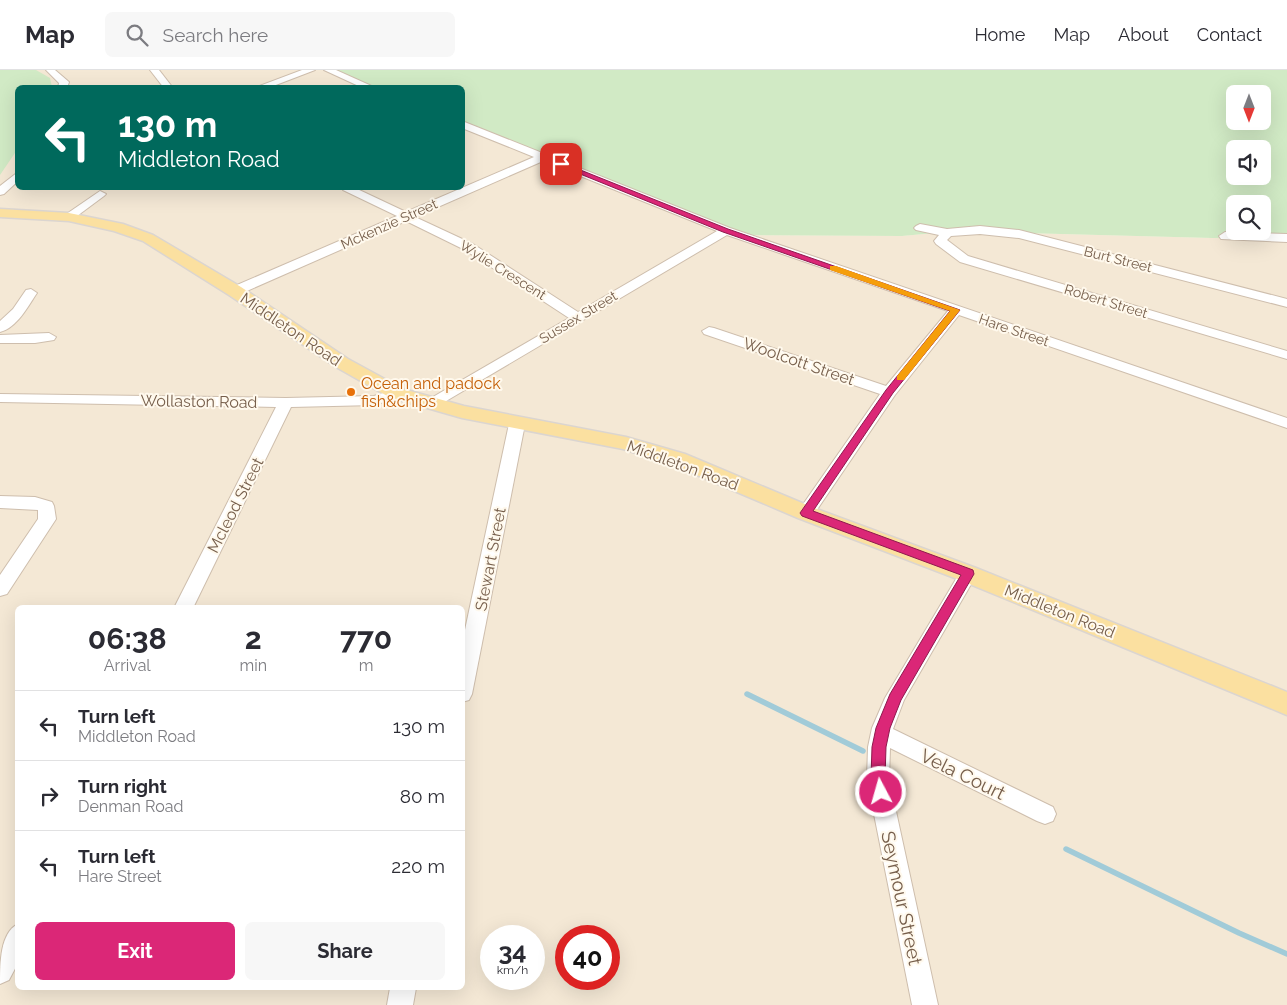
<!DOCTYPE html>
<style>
:root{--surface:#fff;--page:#f7f7f7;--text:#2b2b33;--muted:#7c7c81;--line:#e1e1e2;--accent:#db2777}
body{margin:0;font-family:Raleway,sans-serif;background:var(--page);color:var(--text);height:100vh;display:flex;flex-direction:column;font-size:19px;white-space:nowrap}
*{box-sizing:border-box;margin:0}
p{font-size:16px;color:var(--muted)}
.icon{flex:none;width:28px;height:28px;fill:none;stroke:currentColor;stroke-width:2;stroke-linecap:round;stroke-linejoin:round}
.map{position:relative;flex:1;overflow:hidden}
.drawer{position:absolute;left:15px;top:535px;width:450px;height:385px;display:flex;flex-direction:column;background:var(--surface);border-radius:8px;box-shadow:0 5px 20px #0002}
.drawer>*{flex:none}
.top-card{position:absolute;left:15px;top:15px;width:450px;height:105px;border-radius:8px;box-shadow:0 5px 20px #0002;background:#00695c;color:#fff;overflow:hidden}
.needle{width:32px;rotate:180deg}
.buttons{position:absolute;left:1226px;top:15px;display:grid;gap:10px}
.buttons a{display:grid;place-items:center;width:45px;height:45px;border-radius:8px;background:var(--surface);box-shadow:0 5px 20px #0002;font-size:25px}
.speed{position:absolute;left:480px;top:855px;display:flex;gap:10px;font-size:25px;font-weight:700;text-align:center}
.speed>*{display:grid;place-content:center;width:65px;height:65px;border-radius:50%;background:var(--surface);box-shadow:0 5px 20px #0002;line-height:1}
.speed small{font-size:12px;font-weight:400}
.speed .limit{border:8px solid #d22;background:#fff;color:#111}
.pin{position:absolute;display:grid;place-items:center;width:42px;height:42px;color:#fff;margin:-21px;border-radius:10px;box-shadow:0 2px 8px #0006}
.me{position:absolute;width:55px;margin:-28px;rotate:354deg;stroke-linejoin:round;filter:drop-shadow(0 0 4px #0008)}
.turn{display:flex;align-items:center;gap:18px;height:105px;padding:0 20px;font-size:22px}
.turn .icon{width:65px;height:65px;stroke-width:2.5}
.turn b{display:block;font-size:35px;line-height:42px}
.eta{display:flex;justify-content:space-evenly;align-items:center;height:85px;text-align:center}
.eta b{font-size:30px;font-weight:700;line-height:35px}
.button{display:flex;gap:10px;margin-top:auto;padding:10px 20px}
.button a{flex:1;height:58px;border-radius:8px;background:var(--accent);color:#fff;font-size:20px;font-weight:700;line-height:58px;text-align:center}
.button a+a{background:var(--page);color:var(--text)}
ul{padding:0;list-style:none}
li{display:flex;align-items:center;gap:15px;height:70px;padding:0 20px;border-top:1px solid var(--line)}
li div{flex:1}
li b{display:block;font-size:19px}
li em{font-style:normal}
header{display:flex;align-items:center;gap:30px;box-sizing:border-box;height:70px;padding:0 25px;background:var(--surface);border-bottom:1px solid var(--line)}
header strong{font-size:24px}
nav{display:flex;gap:28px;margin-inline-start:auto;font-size:18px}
.search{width:350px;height:45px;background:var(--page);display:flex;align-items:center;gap:12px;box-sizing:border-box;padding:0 18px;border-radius:8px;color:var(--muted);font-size:19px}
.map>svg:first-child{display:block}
</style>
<header>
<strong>Map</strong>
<div class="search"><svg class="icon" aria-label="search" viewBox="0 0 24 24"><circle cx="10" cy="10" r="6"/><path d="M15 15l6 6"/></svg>Search here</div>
<nav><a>Home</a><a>Map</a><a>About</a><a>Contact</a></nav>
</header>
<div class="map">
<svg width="1287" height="935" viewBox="0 0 1287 935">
<rect width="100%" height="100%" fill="#fcf6e7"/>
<!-- residential -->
<path fill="#f4e8d5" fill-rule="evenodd" d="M 0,0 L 326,0 L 370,17 L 18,18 L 18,118 L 462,118 L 463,54 L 739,165 L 902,166 L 979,159 L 1023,163 L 1212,168 L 1287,167 L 1287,935 L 0,935 ZM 18,538 L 462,538 L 462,918 L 18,918 ZM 491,866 L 534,866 L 534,909 L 491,909 ZM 566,866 L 609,866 L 609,909 L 566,909 Z"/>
<!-- green -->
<g fill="#d1eac5" fill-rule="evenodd">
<path d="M 0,0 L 36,0 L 50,8 L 52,17 L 18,18 L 17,80 L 0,105 Z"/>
<path d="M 326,0 L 1287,0 L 1287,167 L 1212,168 L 1023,163 L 979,159 L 902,166 L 739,165 L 463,53 L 462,18 L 372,17 ZM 1235,24 L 1262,24 L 1262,51 L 1235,51 ZM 1235,79 L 1262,79 L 1262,106 L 1235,106 ZM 1235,134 L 1262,134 L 1262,161 L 1235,161 Z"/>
</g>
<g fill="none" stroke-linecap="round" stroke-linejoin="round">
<!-- stream -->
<g stroke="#a1cbd8" stroke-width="5.5">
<path d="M 747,624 L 863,681"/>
<path d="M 1066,779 L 1239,863 L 1287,884"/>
</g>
<!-- minor casing -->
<g stroke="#cebead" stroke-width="2">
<g id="minor">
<path d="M 46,0 L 55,0 L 69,12 L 67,18 L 58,18 L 59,13 Z"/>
<path d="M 150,0 L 159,0 L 173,18 L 164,18 Z"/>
<path d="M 302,0 L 315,0 L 268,18 L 254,18 Z"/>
<path d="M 324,0 L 336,0 L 376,18 L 363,18 Z"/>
<path d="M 462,51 L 730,158 L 1287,348 L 1287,358 L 959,245 L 895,325 L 812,447 L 806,449 L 800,447 L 797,443 L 880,324 L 704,264 L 702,261 L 709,257 L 714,258 L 886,316 L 948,241 L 727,165 L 436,337 L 426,337 L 423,334 L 426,331 L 569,248 L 465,180 L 406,151 L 240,224 L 230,224 L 229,221 L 230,218 L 397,146 L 343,120 L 342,118 L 355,118 L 406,142 L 534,87 L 462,58 ZM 543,91 L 717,161 L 578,242 L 473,174 L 415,147 Z"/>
<path d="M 18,102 L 18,111 L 4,124 L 0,125 L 0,116 Z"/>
<path d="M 100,121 L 106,124 L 104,126 L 73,149 L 65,149 L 63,147 L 65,145 Z"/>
<path d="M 920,154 L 947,159 L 980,156 L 1019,160 L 1287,229 L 1287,237 L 1019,168 L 980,164 L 951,166 L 947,170 L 968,186 L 1287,281 L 1287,289 L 960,192 L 936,174 L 934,171 L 939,165 L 916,160 L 914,158 L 916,156 Z"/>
<path d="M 1225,162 L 1287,164 L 1287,172 L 1221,169 L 1219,166 Z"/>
<path d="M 31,219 L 37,223 C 28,236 17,258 0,262 L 0,251 L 13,239 L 26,220 Z"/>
<path d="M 49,263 L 56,267 L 54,270 L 35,273 L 0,273 L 0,265 Z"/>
<path d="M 396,319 L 401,320 L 403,323 L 401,326 L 375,335 L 291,337 L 193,538 L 174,538 L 276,337 L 0,332 L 0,324 L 286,328 L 374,326 Z"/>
<path d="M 517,349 L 522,351 L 525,354 L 472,624 L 469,630 L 462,632 L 462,574 L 509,354 L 512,351 Z"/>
<path d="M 0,426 L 35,427 L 52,432 L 54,436 L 56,449 L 7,524 L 0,526 L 0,505 L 38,449 L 38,440 L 0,438 Z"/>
<path d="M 968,497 L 974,499 L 977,504 L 904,630 L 893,659 L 1053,737 L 1056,744 L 1053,751 L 1045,754 L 1037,751 L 890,678 L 889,709 L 938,935 L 912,935 L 867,709 L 868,677 L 872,658 L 885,628 L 962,499 Z"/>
<path d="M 18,854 L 18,893 L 9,910 L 0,914 C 0,893 0,863 18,854 Z"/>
<path d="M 390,918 L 416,918 L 413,935 L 387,935 Z"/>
</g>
</g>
<!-- major casing -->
<g stroke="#dbd5d0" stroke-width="3">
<path id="major" d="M 0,139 L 69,143 L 123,154 L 153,165 L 241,217 L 348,289 L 403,319 L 464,336 L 626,367 L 685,384 L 814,438 L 976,498 L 1287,622 L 1287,645 L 960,510 L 798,448 L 671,394 L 623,379 L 462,348 L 389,327 L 336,297 L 229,225 L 143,171 L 114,161 L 69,151 L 0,147 Z"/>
</g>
<!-- minor -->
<use href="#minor" fill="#fff" fill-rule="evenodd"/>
<!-- major -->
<use href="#major" fill="#fbe0a0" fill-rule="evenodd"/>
</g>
<!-- route -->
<path fill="#db2777" stroke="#8e194d" d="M 558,93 L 563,93 L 728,159 L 960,240 L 893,323 L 813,441 L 973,500 L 974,504 L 901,630 L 890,658 L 886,677 L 885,708 L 888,722 L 886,726 L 881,728 L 876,726 L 871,708 L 872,677 L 876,658 L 890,624 L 961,505 L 802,446 L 800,443 L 886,320 L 950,241 L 723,162 L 558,95 Z"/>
<!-- slow -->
<path fill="#f59e0b" d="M 830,196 L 836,196 L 960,240 L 904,310 L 897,310 L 897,306 L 950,241 L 830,200 Z"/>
<!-- markers -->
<circle fill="#e8710a" stroke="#fff9ed" stroke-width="2" cx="351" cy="322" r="5"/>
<g text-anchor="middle" stroke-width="4" stroke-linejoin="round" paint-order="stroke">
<!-- far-street labels -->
<g font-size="14" fill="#765e4b" stroke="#fff9ed">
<text transform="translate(389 154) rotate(-24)" y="5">Mckenzie Street</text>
<text transform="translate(1118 189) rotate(14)" y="5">Burt Street</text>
<text transform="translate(503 200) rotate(32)" y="5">Wylie Crescent</text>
<text transform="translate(1106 231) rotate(17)" y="5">Robert Street</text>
<text transform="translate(578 247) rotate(-31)" y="5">Sussex Street</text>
<text transform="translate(1014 260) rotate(19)" y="5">Hare Street</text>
</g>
<!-- street labels -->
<g font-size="16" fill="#765e4b" stroke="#fff9ed">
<text transform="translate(291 259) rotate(34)" y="6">Middleton Road</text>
<text transform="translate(799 291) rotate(19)" y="6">Woolcott Street</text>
<text transform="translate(199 331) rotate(1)" y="6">Wollaston Road</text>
<text transform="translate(683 395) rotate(20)" y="6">Middleton Road</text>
<text transform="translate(235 435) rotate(-63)" y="6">Mcleod Street</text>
<text transform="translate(490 489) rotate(-79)" y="6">Stewart Street</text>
<text transform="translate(1060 541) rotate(22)" y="6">Middleton Road</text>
</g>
<!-- food labels -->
<g font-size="16" fill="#c56008" stroke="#fff9ed" text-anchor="start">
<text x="361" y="319">Ocean and padock<tspan x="361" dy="18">fish&amp;chips</tspan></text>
</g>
<!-- near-street labels -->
<g font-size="19" fill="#765e4b" stroke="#fff9ed">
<text transform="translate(963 704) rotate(26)" y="7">Vela Court</text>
<text transform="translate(902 828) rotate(78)" y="7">Seymour Street</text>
</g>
</g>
</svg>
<div class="buttons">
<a><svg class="needle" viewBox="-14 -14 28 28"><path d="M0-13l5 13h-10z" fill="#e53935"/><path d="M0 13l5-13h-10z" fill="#7c7c81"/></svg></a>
<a><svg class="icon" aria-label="sound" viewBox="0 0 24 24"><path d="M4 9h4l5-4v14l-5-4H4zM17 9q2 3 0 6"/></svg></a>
<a><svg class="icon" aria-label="search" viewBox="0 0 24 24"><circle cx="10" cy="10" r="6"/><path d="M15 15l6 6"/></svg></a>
</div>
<div class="speed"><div>34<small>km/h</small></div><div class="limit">40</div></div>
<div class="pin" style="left:561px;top:94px;background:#d93025"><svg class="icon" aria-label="arrive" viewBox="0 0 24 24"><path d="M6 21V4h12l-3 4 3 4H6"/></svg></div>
<svg class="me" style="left:881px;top:722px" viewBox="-20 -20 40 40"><circle r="17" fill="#db2777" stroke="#fff" stroke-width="3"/><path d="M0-11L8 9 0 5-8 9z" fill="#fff"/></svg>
<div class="top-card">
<div class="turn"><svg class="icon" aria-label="left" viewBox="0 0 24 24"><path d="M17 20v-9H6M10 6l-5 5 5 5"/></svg><div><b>130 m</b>Middleton Road</div></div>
</div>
<section class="drawer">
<div class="eta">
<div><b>06:38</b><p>Arrival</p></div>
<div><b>2</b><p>min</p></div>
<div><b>770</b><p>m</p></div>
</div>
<ul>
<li><svg class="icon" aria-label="left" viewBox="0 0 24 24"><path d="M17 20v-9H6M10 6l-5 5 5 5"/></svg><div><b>Turn left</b><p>Middleton Road</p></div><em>130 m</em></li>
<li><svg class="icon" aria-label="right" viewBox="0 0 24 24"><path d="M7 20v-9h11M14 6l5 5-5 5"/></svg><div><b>Turn right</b><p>Denman Road</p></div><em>80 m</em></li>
<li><svg class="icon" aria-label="left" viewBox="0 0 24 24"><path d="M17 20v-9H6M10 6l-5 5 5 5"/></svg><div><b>Turn left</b><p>Hare Street</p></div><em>220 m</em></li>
</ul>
<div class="button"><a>Exit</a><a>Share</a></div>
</section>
</div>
